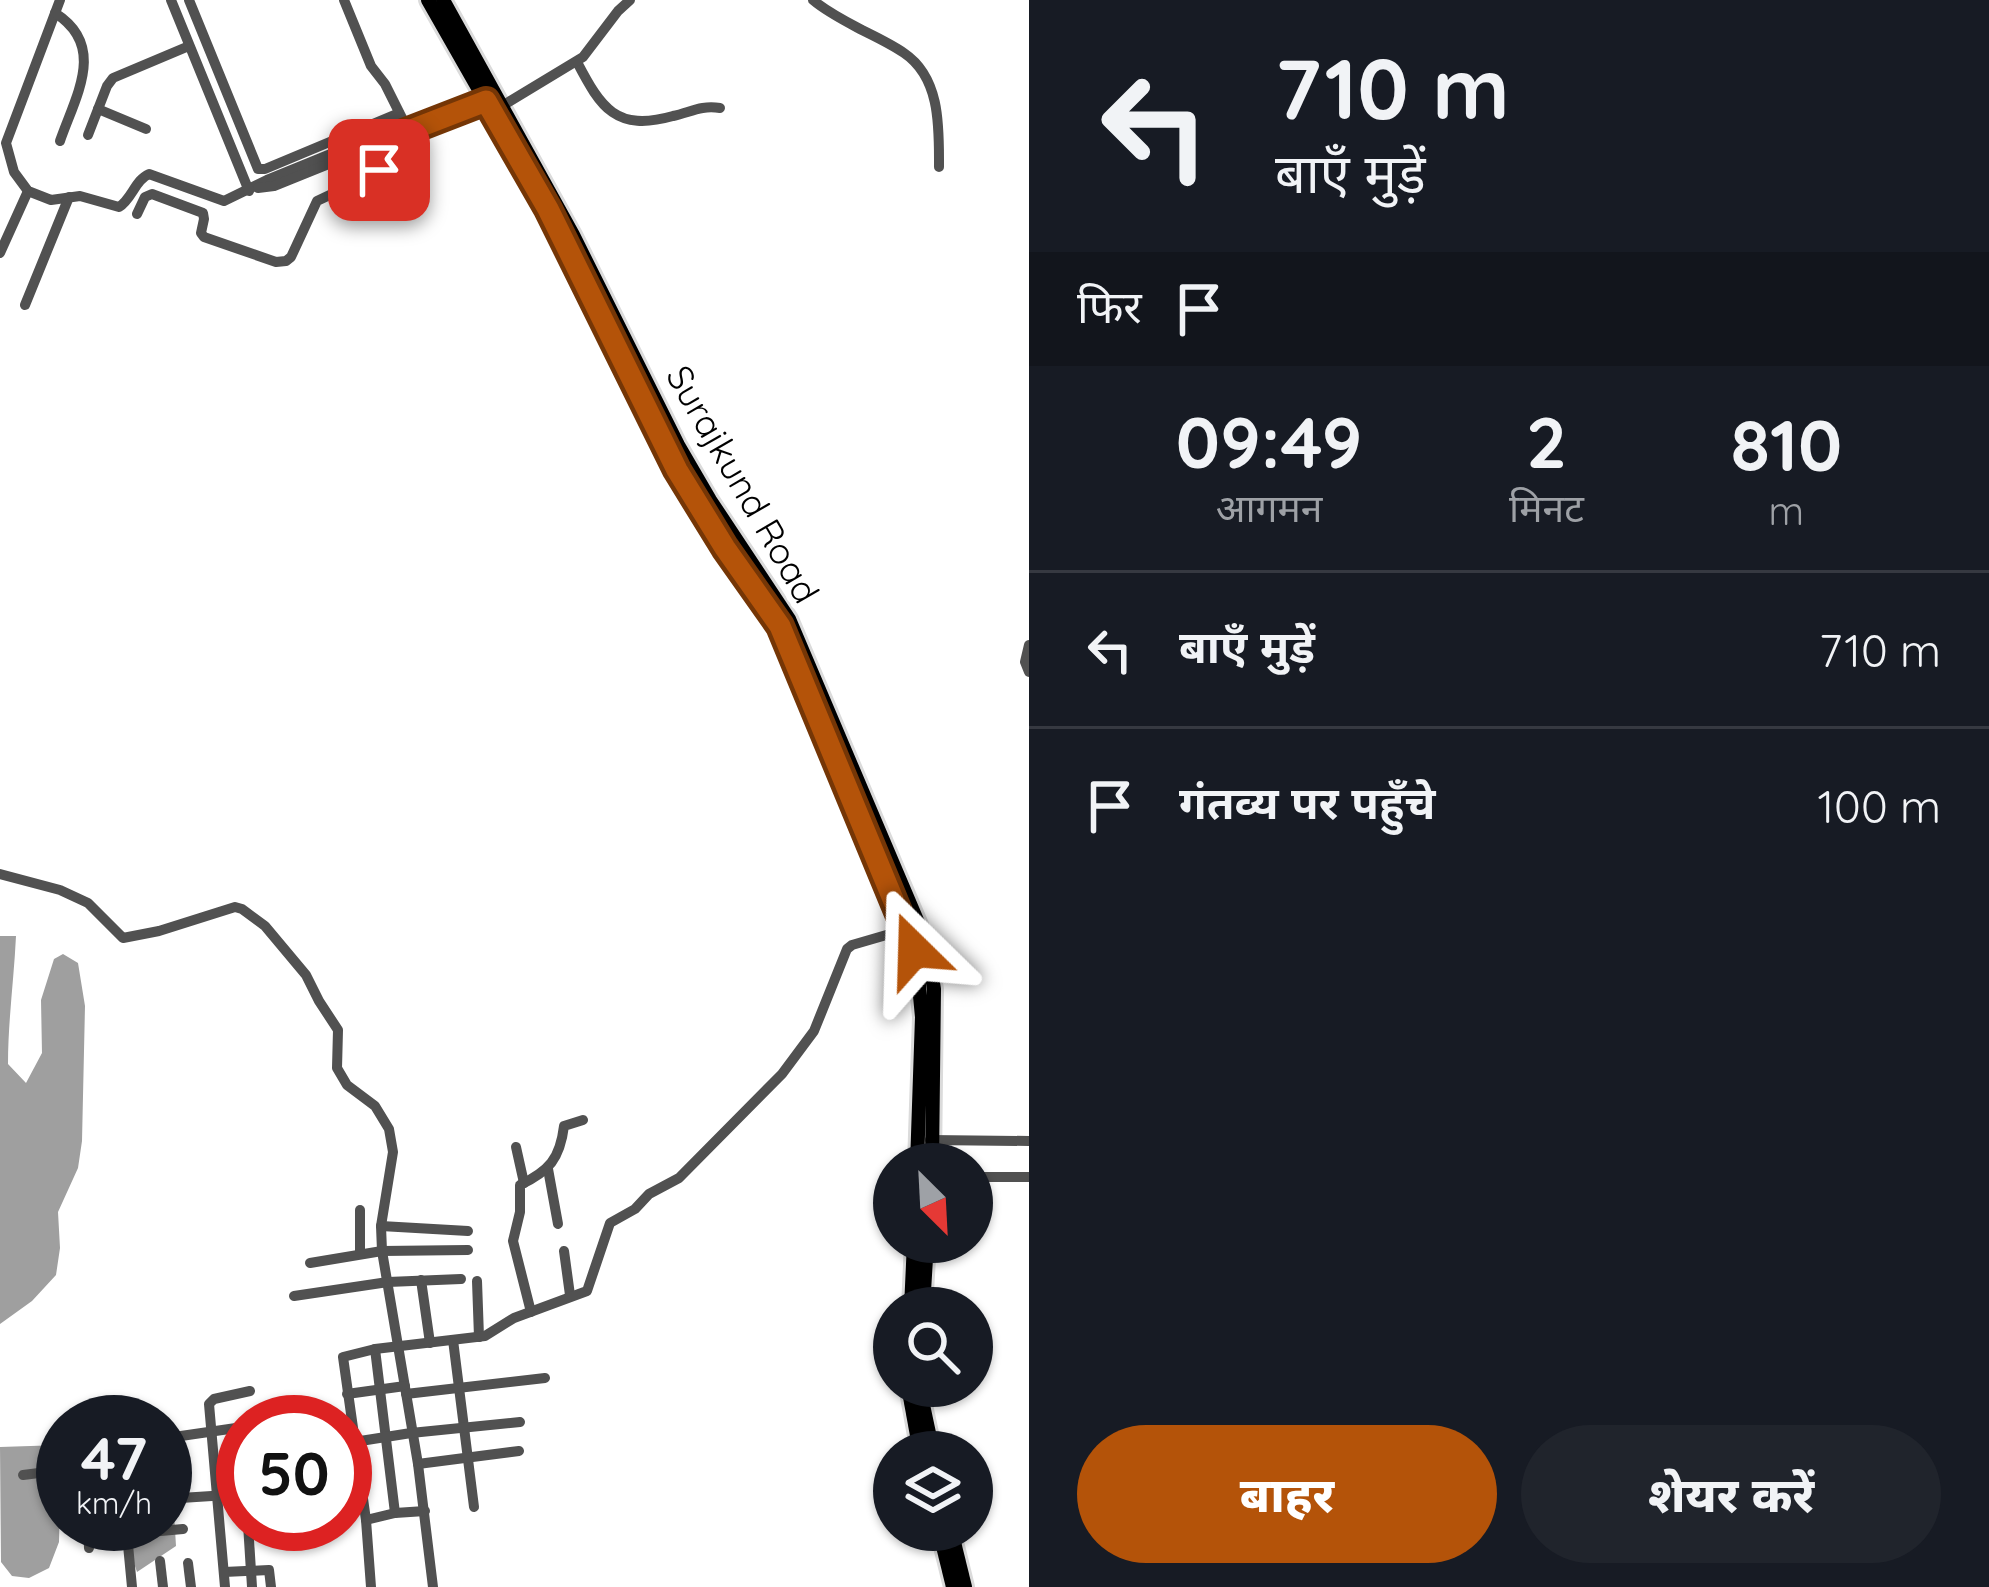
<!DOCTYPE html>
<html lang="hi">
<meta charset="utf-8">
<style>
:root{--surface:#171b24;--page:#20242c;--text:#f1f3f6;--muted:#9ea1a6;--line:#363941;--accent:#b45309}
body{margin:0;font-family:Quicksand,"Noto Sans Devanagari",sans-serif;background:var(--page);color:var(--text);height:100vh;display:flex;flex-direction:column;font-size:45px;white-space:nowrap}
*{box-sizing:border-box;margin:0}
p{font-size:39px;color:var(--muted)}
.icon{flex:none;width:66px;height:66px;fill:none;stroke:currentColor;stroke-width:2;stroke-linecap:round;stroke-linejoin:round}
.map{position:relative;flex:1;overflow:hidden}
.sheet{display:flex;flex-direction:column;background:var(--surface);width:960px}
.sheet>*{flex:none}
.guide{background:#171b24;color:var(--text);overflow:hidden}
.needle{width:78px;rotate:156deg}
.fabs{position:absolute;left:873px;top:1143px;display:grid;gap:24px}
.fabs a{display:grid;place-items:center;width:120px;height:120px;border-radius:50%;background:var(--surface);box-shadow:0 3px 9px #0004;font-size:60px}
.speed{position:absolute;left:36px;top:1395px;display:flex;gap:24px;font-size:60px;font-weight:700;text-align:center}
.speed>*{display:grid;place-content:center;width:156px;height:156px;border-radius:50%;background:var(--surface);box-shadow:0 3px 9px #0004;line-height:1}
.speed small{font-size:30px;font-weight:400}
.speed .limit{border:18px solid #d22;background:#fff;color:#111}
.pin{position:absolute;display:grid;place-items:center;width:102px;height:102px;color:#fff;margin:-51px;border-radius:24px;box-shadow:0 6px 18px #0006}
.me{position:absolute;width:132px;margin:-66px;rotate:338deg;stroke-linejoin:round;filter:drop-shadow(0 0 9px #0008)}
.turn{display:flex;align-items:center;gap:42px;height:252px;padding:0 48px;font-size:54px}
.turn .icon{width:156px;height:156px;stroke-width:2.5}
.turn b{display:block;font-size:84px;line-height:102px}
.then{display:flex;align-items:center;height:114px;padding:0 48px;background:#0003;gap:24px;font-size:45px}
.eta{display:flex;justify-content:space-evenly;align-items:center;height:204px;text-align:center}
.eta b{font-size:72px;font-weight:800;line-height:84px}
.button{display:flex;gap:24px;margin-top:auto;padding:24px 48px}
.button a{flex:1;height:138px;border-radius:72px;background:var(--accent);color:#fff;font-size:48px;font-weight:800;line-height:138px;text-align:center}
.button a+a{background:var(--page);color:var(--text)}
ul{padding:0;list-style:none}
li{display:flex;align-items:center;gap:36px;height:156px;padding:0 48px;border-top:3px solid var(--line)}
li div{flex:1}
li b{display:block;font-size:45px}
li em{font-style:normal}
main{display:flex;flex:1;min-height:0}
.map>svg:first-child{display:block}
</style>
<main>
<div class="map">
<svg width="1029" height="1587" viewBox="0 0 1029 1587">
<rect width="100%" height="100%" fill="#fff"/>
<!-- water -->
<g fill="#9f9f9f">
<path d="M 0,936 L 16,936 C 14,979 8,1021 8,1064 L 26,1083 L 42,1053 L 41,1000 L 54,959 L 63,954 L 78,963 L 85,1006 L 82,1141 L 78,1168 L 58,1212 L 60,1248 L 56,1275 L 32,1301 L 0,1324 Z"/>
<path d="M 63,1441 L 63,1496 L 60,1497 L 59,1542 L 49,1568 L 29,1578 L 12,1576 L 1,1562 L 0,1447 L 61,1445 Z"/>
<path d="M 165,1480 L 172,1480 L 176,1546 L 137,1572 L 132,1557 L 130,1524 L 165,1524 Z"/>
</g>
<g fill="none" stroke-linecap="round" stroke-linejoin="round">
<!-- major casing -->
<g stroke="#dbdbdb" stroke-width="20">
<g id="major">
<path d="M 428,0 L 547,209 L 677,470 L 725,547 L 780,626 L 794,658 L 856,814 L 907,929 L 917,964 L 922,1017 L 917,1164"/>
<path d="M 443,0 L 573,235 L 678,445 L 710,500 L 789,619 L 919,925 L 929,958 L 934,989 L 932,1164"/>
<path d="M 911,1308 L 914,1242"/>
<path d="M 923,1308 L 927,1242"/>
<path d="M 908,1386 L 920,1452"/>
<path d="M 919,1386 L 933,1452"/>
<path d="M 939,1530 L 953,1587"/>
<path d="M 951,1530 L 965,1587"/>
</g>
</g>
<!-- minor -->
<g stroke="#515151" stroke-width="10">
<path d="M 60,0 L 6,143 L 14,172 L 28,191 L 51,200 L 80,196 L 119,207 C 132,199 135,180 149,174 L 224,201 L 267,180 L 488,90"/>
<path d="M 171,0 L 249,191"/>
<path d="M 189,0 L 258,169 L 265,169 L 399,113"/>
<path d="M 344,0 L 371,66 L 385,84 L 402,118"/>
<path d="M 813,0 C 827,12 845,21 862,30 C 876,37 891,44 904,53 C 941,78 939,128 939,167"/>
<path d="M 55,13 C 107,46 76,95 60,141"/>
<path d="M 577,62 C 601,108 616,132 673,116 C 691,112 701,105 720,108"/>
<path d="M 502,106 L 583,57 L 618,11 L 630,0"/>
<path d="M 98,109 L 146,129"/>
<path d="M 88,135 L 107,86 L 113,78 L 189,46"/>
<path d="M 258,188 L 274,186 L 492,98"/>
<path d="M 137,214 L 145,197 L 152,194 L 203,213 L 204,219 L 201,233 L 204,237 L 276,262 L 286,261 L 291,257 L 317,201 L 374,174 L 382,165 L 393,138"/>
<path d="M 0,253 L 28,191"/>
<path d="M 25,305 L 69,197"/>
<path d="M 1029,645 L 1025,662 L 1029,672"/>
<path d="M 0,874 L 60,890 L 88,903 L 123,938 L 159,931 L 235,907 L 242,909 L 265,926 L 306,975 L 319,1001 L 338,1030 L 337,1068 L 347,1085 L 375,1106 L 389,1129 L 393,1152 L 381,1226 L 382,1251 L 418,1464 L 433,1587"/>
<path d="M 930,1140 L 1029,1141"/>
<path d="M 516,1147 L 524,1183"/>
<path d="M 548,1169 L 558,1224"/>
<path d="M 972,1177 L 1029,1177"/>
<path d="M 381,1226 L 468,1231"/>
<path d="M 564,1251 L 570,1295"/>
<path d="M 360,1254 L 360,1210"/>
<path d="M 310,1263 L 382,1251 L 468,1250"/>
<path d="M 421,1280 L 430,1343"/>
<path d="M 477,1281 L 479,1337"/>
<path d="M 294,1296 L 388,1282 L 461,1279"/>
<path d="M 531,1312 L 513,1241 L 520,1212 L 520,1185 C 549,1171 560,1159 564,1126 L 583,1120"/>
<path d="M 453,1340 L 474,1507"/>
<path d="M 375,1349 L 395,1513"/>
<path d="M 347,1394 L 405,1386"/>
<path d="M 406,1394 L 545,1378"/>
<path d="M 174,1437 L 243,1427"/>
<path d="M 354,1442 L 411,1433 L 520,1422"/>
<path d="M 418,1464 L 519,1451"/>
<path d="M 216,1465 L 243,1463"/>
<path d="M 23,1475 L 63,1470"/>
<path d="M 165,1499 L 243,1494"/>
<path d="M 366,1520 L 395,1513 L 425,1511"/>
<path d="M 88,1524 L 89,1548"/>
<path d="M 126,1524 L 132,1587"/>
<path d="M 248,1524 L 252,1587"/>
<path d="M 127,1534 L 183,1529"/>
<path d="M 160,1561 L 163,1587"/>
<path d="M 188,1563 L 191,1587"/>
<path d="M 224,1572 L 269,1570 L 271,1587"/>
<path d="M 225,1587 L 209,1404 L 214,1399 L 250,1391"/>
<path d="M 371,1587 L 366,1520 L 343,1357 L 375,1349 L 485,1336 L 514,1318 L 587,1291 L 610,1223 L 635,1209 L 649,1194 L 679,1178 L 782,1074 L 814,1031 L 847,949 L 852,945 L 907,929"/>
</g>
<!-- major -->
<use href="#major" stroke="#000" stroke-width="14"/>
</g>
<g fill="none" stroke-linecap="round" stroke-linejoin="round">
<!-- route casing -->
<g stroke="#753606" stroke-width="30">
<path id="route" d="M 379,170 L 393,137 L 486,101 L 548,209 L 677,470 L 725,548 L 780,626 L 914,950"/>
</g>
<!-- route -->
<use href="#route" stroke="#b45309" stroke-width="21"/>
</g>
<g text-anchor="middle" stroke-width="12" stroke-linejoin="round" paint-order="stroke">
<!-- street labels -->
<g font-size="36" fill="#000" stroke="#fff">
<text transform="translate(743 484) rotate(60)" y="13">Surajkund Road</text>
</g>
</g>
</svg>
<div class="fabs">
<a><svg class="needle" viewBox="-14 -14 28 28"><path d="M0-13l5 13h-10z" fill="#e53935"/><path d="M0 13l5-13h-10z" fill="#9ea1a6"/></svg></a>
<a><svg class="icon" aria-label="search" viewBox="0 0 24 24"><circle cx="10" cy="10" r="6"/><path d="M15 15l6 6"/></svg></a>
<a><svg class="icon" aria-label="layers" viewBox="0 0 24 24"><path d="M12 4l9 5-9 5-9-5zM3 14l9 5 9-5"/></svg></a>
</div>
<div class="speed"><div>47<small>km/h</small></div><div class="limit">50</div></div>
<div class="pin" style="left:379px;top:170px;background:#d93025"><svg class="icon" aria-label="arrive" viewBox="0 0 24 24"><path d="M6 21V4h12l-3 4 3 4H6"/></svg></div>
<svg class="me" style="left:914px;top:950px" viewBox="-20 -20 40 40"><path d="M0-17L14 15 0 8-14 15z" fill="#b45309" stroke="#fff" stroke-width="4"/></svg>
</div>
<section class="sheet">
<div class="guide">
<div class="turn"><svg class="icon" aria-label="left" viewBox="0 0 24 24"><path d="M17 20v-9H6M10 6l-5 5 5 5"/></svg><div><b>710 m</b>बाएँ मुड़ें</div></div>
<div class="then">फिर<svg class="icon" aria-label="arrive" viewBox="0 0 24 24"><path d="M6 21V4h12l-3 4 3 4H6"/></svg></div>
</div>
<div class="eta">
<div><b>09:49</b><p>आगमन</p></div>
<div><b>2</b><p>मिनट</p></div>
<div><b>810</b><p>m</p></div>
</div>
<ul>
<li><svg class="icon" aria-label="left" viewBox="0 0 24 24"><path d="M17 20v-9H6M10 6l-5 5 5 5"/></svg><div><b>बाएँ मुड़ें</b></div><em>710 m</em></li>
<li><svg class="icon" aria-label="arrive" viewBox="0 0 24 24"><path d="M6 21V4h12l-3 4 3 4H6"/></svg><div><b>गंतव्य पर पहुँचे</b></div><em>100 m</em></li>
</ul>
<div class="button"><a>बाहर</a><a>शेयर करें</a></div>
</section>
</main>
